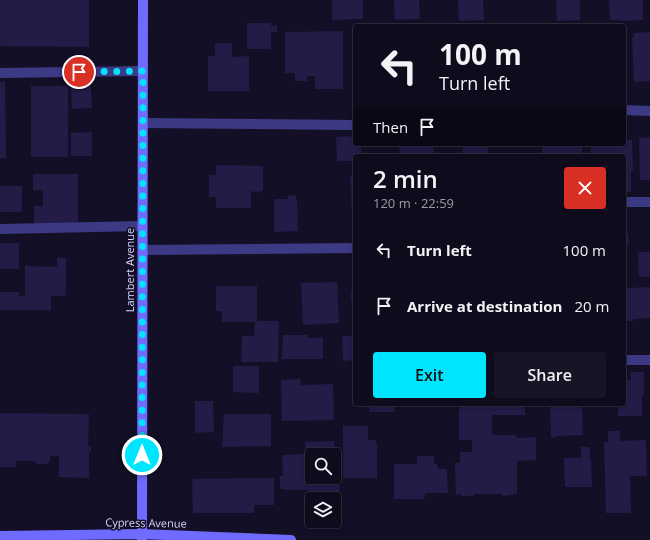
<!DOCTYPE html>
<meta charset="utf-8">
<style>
:root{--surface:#0e0b1c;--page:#171425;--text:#f1f3f6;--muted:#9b9ba3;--line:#2e2b3b;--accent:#00e5ff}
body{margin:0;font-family:"Open Sans",sans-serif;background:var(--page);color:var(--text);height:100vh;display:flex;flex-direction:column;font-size:15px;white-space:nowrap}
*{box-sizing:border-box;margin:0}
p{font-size:13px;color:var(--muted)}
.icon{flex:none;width:22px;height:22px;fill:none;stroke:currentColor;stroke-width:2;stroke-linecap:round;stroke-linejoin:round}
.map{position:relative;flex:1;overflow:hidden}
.sheet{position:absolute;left:353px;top:154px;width:273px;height:252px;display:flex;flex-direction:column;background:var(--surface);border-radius:4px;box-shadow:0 2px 6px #0003,0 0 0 1px var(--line)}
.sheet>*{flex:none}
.guide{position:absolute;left:353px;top:24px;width:273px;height:122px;border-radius:4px;box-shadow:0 2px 6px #0003,0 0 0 1px var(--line);background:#0e0b1c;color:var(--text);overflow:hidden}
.controls{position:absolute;left:305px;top:448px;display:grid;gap:8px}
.controls a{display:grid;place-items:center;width:36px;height:36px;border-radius:4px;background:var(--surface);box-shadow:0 2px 6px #0003,0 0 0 1px var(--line);font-size:20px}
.pin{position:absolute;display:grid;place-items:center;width:34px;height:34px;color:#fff;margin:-17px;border:2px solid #fff;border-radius:50%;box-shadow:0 1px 4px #0007}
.me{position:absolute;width:44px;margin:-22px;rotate:0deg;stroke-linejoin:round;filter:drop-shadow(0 0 3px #0008)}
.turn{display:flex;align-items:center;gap:14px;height:84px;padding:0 20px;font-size:18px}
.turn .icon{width:52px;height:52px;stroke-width:2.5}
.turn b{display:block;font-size:28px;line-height:34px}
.then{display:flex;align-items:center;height:38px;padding:0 20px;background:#0003;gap:8px;font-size:15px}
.round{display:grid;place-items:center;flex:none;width:42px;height:42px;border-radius:4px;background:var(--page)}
.summary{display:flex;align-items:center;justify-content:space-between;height:68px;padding:0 20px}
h1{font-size:24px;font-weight:600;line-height:30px}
.button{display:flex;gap:8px;margin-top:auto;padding:8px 20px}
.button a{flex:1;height:46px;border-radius:4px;background:var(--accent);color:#111;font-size:16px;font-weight:600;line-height:46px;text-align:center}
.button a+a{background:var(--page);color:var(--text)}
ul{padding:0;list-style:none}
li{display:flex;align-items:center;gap:12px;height:56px;padding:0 20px}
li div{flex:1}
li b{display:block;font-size:15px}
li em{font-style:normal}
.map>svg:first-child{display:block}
</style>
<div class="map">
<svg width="650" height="540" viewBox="0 0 650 540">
<rect width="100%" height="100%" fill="#130f26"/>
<!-- building -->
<g fill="#241b47">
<path d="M 0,0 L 89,0 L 89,47 L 0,46 Z"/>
<path d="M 332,0 L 363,0 L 363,19 L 332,20 Z"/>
<path d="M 394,0 L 419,0 L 420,19 L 395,20 Z"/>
<path d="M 458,0 L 483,0 L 484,20 L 459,21 Z"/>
<path d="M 556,0 L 580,0 L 580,20 L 557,21 Z"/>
<path d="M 609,0 L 643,0 L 643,20 L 621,21 L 620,20 L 610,20 Z"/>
<path d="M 247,23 L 271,23 L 271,26 L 277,26 L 277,32 L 271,32 L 271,49 L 247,49 Z"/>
<path d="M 360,24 L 402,25 L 402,26 L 360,26 Z"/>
<path d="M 343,31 L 343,89 L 315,89 L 315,76 L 307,76 L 307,81 L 295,81 L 295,73 L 285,73 L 285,32 Z"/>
<path d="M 650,32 L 650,81 L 634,82 L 632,37 L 634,37 L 634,33 Z"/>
<path d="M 215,43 L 232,43 L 232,57 L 249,56 L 249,91 L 208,91 L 208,56 L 215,56 Z"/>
<path d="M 624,43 L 625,43 L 627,79 L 624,79 Z"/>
<path d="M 0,82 L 5,82 L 6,158 L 0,158 Z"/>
<rect x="31" y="86" width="37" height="71"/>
<path d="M 91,86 L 92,108 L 72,109 L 71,87 Z"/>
<path d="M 92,132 L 92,156 L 71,156 L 71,133 Z"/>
<path d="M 355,136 L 355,144 L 361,144 L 361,156 L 355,156 L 355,161 L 337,161 L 336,137 Z"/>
<path d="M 650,137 L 650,180 L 640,180 L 639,138 Z"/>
<path d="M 624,140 L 632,140 L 633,171 L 631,171 L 631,192 L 624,192 L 624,156 L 591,156 L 591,144 L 624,144 Z"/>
<path d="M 399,144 L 433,144 L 434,156 L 400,156 Z"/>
<rect x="463" y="144" width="25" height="12"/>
<rect x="542" y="144" width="40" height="12"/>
<path d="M 216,165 L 263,166 L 263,191 L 260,191 L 260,193 L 251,191 L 251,208 L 216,208 L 216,197 L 209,197 L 209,175 L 216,175 Z"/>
<path d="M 355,170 L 355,218 L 352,218 L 350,175 L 353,176 Z"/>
<path d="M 33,174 L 78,174 L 78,224 L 34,224 L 34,206 L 43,206 L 43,190 L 33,190 Z"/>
<rect x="0" y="186" width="22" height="26"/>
<path d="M 296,195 L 296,200 L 297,200 L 298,231 L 274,232 L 274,199 L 288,199 L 288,196 Z"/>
<path d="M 624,233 L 628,233 L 629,244 L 624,244 Z"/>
<rect x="0" y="243" width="19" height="26"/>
<path d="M 638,252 L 650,252 L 650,277 L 639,277 Z"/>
<path d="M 57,258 L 66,258 L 66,288 L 65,296 L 51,296 L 51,310 L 0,310 L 0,292 L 19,292 L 19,296 L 25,296 L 25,266 L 57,267 Z"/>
<path d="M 624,261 L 626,261 L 626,270 L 627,270 L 627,288 L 650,287 L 650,318 L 633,319 L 633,321 L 624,321 Z"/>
<path d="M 337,282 L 339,323 L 303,325 L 301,283 Z"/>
<path d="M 216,286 L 257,286 L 257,321 L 279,321 L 278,362 L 241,362 L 242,336 L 254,336 L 255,322 L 222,322 L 222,311 L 216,311 Z"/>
<rect x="351" y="290" width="4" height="12"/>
<path d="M 283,335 L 308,335 L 308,338 L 323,338 L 323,359 L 282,359 Z"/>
<path d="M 342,336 L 355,336 L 355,360 L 343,361 Z"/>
<path d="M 233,366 L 259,366 L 259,393 L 233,392 Z"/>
<path d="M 630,372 L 644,372 L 644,395 L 642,395 L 642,416 L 618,416 L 618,404 L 624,404 L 624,383 L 625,380 L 631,380 Z"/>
<path d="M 300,379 L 301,385 L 333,384 L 334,420 L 282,421 L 281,380 Z"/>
<path d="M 195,401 L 213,401 L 214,432 L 195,433 Z"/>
<rect x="369" y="404" width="26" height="8"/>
<path d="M 459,404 L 525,404 L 525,415 L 492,415 L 492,435 L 516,435 L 517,438 L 536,437 L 536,460 L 517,461 L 517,494 L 503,496 L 501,494 L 474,494 L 473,496 L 461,496 L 461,494 L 456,495 L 455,463 L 460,463 L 460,452 L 472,452 L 472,440 L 459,440 Z"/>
<path d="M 550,404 L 582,404 L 583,435 L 557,436 L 557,437 L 551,438 Z"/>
<path d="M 0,413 L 89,414 L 88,446 L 91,446 L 91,452 L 89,452 L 89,478 L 59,477 L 59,456 L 50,456 L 50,461 L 46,464 L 37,464 L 33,461 L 16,461 L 16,467 L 0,467 Z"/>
<path d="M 224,414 L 271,414 L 271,446 L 222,447 Z"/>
<path d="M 343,426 L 368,426 L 368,440 L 376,440 L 376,444 L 377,444 L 377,478 L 343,478 Z"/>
<path d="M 608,431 L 620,431 L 620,441 L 646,440 L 647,476 L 630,476 L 631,513 L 606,513 L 604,442 L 608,442 Z"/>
<path d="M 334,441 L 335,455 L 312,455 L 312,477 L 334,477 L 334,472 L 335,471 L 336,483 L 339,483 L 339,498 L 336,499 L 336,516 L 334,517 L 334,499 L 312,499 L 312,517 L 310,517 L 309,490 L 285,490 L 285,489 L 280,489 L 280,476 L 283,476 L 282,455 L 305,454 L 305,442 Z"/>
<path d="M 581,447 L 590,447 L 590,459 L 591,459 L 592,487 L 565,487 L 564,458 L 581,458 Z"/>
<path d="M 417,456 L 434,456 L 434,464 L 437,464 L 438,469 L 447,469 L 448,493 L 425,493 L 424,499 L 394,499 L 394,464 L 417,464 Z"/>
<path d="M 274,478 L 274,505 L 254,505 L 254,513 L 193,513 L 192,482 L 193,482 L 193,479 Z"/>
</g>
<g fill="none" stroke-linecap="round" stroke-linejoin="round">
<!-- lane -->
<g stroke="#3d3a85" stroke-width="10">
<path d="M 0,73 L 143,71"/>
<path d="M 624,110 L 650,111"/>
<path d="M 143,123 L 355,125"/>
<path d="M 624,202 L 650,202"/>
<path d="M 0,229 L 142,226"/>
<path d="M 143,250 L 355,248"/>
<path d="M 624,360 L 650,360"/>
</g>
<!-- secondary -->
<g stroke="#6f6bff" stroke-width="10">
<path d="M 0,536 L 141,534 L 291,540"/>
<path d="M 142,540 L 143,0"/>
</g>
</g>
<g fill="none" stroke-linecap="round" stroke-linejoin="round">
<!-- route -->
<path stroke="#00e5ff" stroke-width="7" stroke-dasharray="0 12.6" d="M 79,72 L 143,71 L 142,455"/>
</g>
<g text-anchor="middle" stroke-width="3" stroke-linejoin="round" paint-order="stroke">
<!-- street labels -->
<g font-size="11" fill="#d9d4ff" stroke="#130f26">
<text transform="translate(130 270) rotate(-90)" y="4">Lambert Avenue</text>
<text transform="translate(146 523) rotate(1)" y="4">Cypress Avenue</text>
</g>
</g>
</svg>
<div class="controls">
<a><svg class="icon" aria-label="search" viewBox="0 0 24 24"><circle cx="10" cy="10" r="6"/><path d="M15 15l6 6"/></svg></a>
<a><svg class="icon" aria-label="layers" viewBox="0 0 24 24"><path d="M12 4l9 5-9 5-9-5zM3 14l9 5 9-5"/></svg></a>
</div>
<div class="pin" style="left:79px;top:72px;background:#d93025"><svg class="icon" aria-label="arrive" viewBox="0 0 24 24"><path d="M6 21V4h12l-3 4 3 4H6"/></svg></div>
<svg class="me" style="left:142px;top:455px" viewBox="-20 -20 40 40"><circle r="17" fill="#00e5ff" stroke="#fff" stroke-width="3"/><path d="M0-11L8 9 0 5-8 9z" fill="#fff"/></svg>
<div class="guide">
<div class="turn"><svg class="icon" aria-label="left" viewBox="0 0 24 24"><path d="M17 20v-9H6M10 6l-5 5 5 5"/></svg><div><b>100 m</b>Turn left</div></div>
<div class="then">Then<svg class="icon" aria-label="arrive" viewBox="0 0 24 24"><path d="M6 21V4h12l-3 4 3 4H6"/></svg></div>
</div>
<section class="sheet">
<div class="summary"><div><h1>2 min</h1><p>120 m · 22:59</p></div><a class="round" style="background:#d93025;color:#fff"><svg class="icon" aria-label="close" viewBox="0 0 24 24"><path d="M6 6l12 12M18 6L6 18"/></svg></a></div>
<ul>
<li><svg class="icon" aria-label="left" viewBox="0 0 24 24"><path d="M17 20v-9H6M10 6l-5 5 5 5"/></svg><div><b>Turn left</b></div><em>100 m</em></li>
<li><svg class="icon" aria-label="arrive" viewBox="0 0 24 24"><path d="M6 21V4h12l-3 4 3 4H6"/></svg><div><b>Arrive at destination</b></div><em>20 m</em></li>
</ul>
<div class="button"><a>Exit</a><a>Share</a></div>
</section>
</div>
